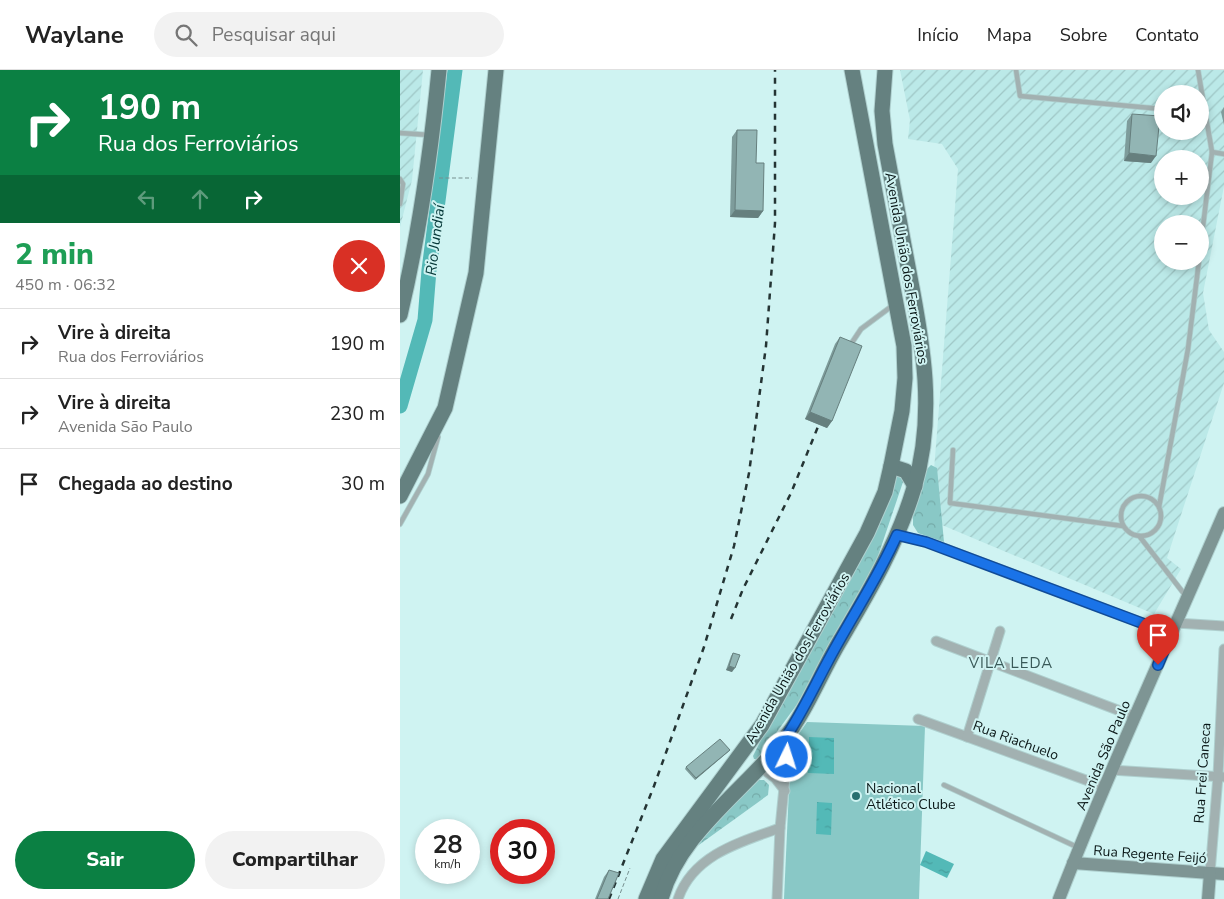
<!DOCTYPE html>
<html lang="pt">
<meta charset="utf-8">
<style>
:root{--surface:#fff;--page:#f2f2f2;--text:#222;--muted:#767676;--line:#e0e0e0;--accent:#0b8043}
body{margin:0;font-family:"Nunito Sans",sans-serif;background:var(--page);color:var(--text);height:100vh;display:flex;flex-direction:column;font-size:19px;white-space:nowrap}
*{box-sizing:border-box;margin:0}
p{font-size:16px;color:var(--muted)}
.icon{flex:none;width:28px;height:28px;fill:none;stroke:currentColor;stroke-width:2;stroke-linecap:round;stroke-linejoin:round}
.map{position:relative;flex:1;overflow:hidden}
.sheet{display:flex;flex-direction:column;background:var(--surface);width:400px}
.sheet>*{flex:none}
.guide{background:#0b8043;color:#fff;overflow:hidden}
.fabs{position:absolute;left:754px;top:15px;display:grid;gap:10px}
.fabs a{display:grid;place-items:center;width:55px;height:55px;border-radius:50%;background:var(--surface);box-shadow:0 2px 8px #0003;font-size:25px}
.speed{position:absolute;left:15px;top:749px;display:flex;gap:10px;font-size:25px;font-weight:700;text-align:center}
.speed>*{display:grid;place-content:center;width:65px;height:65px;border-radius:50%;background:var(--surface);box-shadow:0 2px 8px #0003;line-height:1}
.speed small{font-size:12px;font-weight:400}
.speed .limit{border:8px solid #d22;background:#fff;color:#111}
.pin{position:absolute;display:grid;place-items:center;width:42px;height:42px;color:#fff;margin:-51px -21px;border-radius:50% 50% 50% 0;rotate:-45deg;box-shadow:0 0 5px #0007}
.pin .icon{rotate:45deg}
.me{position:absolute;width:55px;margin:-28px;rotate:4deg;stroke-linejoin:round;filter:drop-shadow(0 0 4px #0008)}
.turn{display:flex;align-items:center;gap:18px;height:105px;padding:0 15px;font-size:22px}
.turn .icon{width:65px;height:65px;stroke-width:2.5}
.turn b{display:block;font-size:35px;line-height:42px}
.lanes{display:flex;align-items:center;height:48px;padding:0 15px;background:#0003;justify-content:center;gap:25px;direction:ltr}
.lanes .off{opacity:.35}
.round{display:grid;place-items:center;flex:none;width:52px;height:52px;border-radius:26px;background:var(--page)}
.overview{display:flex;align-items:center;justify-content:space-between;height:85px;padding:0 15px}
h1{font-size:30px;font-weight:800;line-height:38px;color:#1e9e55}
.cta{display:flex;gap:10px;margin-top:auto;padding:10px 15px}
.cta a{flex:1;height:58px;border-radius:30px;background:var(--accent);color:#fff;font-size:20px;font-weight:800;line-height:58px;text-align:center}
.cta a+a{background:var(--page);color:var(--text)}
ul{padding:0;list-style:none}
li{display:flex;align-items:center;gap:15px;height:70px;padding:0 15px;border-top:1px solid var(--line)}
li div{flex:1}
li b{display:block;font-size:19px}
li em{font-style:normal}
header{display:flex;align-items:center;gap:30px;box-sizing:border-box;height:70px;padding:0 25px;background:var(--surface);border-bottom:1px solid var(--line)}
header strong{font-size:24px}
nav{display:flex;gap:28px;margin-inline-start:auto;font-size:18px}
.search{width:350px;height:45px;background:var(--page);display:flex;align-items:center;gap:12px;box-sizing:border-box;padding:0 18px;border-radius:28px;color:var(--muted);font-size:19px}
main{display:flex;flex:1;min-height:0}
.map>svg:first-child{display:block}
</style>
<header>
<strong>Waylane</strong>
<div class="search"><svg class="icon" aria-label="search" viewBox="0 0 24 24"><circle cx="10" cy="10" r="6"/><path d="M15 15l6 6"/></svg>Pesquisar aqui</div>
<nav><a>Início</a><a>Mapa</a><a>Sobre</a><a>Contato</a></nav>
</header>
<main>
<section class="sheet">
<div class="guide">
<div class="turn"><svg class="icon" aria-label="right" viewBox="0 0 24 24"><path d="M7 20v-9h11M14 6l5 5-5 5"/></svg><div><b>190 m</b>Rua dos Ferroviários</div></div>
<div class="lanes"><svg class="icon off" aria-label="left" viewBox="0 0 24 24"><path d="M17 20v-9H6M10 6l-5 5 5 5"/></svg><svg class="icon off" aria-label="ahead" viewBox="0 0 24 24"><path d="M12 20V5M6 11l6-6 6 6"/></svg><svg class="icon" aria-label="right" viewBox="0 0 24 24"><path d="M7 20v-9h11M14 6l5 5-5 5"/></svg></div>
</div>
<div class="overview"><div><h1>2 min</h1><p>450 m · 06:32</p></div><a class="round" style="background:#d93025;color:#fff"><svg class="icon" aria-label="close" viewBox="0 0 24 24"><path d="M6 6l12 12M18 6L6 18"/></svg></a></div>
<ul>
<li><svg class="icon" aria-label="right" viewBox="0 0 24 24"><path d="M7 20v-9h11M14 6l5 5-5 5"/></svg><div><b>Vire à direita</b><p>Rua dos Ferroviários</p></div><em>190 m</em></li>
<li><svg class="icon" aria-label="right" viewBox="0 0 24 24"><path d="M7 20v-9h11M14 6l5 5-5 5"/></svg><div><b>Vire à direita</b><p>Avenida São Paulo</p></div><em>230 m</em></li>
<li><svg class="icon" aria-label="arrive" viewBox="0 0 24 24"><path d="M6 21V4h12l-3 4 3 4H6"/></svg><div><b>Chegada ao destino</b></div><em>30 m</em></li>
</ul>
<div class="cta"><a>Sair</a><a>Compartilhar</a></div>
</section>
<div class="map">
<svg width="824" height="829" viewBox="0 0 824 829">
<defs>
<pattern id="industrial-furrows" width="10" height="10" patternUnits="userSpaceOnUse" patternTransform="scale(1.25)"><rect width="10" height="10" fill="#bbe9e8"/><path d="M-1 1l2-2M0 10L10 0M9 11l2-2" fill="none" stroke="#9fc7c6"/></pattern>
<pattern id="park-crowns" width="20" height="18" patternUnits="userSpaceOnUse" patternTransform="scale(1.25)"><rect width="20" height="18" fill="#89c8c6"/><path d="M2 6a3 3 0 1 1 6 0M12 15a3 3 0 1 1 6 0" fill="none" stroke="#75aba9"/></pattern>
<pattern id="water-ripples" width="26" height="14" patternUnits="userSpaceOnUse" patternTransform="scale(1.25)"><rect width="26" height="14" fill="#53b9b7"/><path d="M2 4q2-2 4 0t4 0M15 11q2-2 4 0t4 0" fill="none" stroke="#479e9d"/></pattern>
</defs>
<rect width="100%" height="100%" fill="#cff3f2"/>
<!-- industrial -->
<g fill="url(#industrial-furrows)" fill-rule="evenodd">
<path d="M 0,0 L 23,0 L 12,110 L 0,157 Z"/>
<path d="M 500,0 L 824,0 L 824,116 L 803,223 L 809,260 L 824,282 L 824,313 L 767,488 L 781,499 L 754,544 L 530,450 L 558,99 L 542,74 L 508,69 L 510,50 ZM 762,24 L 800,24 L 800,61 L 762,61 ZM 762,89 L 800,89 L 800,126 L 762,126 ZM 762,154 L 800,154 L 800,191 L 762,191 Z"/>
</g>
<!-- green -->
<path fill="#89c8c6" d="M 407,652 L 525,656 L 519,829 L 384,829 L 391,675 Z"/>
<!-- park -->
<g fill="url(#park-crowns)">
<path d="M 531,395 L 537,398 L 544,472 L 518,463 L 513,455 L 513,444 L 523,403 Z"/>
<path d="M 494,405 L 503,406 L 503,412 L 477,489 L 454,538 L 398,633 L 357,689 L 354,689 L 353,686 Z"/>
<path d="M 358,710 L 364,710 L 369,715 L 368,725 L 296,777 L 330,737 Z"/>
</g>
<!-- water -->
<g fill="url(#water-ripples)">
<path d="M 409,667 L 434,668 L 434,704 L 408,703 Z"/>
<path d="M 417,732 L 432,733 L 431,765 L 416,764 Z"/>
<path d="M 526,781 L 554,794 L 547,808 L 520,795 Z"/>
</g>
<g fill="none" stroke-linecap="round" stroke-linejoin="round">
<!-- river -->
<path stroke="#53b9b7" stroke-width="15" d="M 0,336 L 25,250 L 29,200 L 55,0"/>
<!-- lane casing -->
<g stroke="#afd0cf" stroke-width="6">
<g id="lane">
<path d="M 616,0 L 620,26 L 762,39"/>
<path d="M 798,0 L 812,82 L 800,181"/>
<path d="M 0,63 L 30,65"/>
<path d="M 812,82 L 824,84"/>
<path d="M 0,109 L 3,114 L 0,134"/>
<path d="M 451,274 L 461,259 L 492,236"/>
<path d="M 553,380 L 550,433 L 723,456"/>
<circle cx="741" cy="446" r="20"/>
<path d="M 759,437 L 788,279 L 799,191"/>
<path d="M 0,454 L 28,404 L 38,367"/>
<path d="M 740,467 L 785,525"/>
<path d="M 544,715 L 677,777"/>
</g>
</g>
<!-- street casing -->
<g stroke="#afd0cf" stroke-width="11">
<g id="street">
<path d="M 497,465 L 527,472 L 771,564"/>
<path d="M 776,553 L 824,556"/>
<path d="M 536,571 L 736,647"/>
<path d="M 518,649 L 705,717"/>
<path d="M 567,667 L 600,561"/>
<path d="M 360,697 L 375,708 L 385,721"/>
<path d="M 711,700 L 824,707"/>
<path d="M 810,803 L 818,706 L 824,579"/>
<path d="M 278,829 C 293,785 340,772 380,758"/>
<path d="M 377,829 L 380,758 L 387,687 L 384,670"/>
</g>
</g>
<!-- secondary casing -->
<g stroke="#afd0cf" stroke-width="14">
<g id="secondary">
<path d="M 673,793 L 824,804"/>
<path d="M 659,829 C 710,698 769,571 824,443"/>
<path d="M 808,829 L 810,803"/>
</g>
</g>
<!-- primary casing -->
<g stroke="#afd0cf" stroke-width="17">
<g id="primary">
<path d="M 0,245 C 19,165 31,82 39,0"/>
<path d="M 491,396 L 506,401 L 515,416"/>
<path d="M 0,426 L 45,338 L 76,203 L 96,0"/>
<path d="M 246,829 L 263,789 L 362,655 L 467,463 L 485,422 L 491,396 L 502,341 L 505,308 L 504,276 L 452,0"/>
<path d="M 261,829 C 279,763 343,722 383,671 C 407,640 421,602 441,569 C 470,520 498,472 514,418 C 536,345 523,274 509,202 C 501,159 493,116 485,74 L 482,41 L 485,0"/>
</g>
</g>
<!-- path -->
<g stroke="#768f8f" stroke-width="1" stroke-dasharray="4 2.5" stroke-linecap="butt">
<path d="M 39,108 L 72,108"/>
<path d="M 218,829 L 230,798"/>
</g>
<!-- lane -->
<use href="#lane" stroke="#a2b1b1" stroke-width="4.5"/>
<!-- street -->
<use href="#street" stroke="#a2b1b1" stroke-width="9"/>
<!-- secondary -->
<use href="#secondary" stroke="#7e9594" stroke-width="12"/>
<!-- primary -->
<use href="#primary" stroke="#658180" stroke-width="15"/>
<!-- rail -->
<g stroke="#243434" stroke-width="2.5" stroke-dasharray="6 6" stroke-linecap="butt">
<path d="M 331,549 L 343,519 L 391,423 L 424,342"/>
<path d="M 209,829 L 254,716 L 304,577 L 334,476 L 349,403 L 366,276 L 375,153 L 375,0"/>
</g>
</g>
<!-- wall -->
<g fill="#7e9c9b">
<path d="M 824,37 L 824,55 L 821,42 Z"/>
<path d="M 732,44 L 751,93 L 724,91 L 727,51 Z"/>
<path d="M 337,60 L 356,93 L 363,141 L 358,148 L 330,147 L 332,67 Z"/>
<path d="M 440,267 L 432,351 L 427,358 L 405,349 L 435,274 Z"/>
<path d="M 333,583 L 332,602 L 326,600 L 331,586 Z"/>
<path d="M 330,680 L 295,710 L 285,699 L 286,697 Z"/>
<path d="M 209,800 L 208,829 L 195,829 L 204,807 Z"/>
</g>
<!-- shaded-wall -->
<g fill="#667f7e">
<path d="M 729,83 L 756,86 L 751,93 L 724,91 Z"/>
<path d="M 335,140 L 363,141 L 358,148 L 330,147 Z"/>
<path d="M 410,342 L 432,351 L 427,358 L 405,349 Z"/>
<path d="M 329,596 L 335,598 L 332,602 L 326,600 Z"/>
<path d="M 330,680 L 328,682 L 295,710 L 296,708 Z"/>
</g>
<!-- building -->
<g fill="#92b5b4" stroke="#667f7e">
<path d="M 732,44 L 760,46 L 756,86 L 729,83 Z"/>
<path d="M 337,60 L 357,60 L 356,93 L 364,93 L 363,141 L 335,140 Z"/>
<path d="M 440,267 L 462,276 L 432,351 L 410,342 Z"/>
<path d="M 333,583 L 340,585 L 335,598 L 329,596 Z"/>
<path d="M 320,669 L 330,680 L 296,708 L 286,697 Z"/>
<path d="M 209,800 L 219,803 L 208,829 L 197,829 Z"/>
</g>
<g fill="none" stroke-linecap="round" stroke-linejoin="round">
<!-- route casing -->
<g stroke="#114b97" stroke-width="12">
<path id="route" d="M 387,687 L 384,670 C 401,645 413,619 427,593 C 450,549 477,510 497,465 L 526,472 L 771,564 L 758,595"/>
</g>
<!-- route -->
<use href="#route" stroke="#1a73e8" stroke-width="9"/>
</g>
<!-- markers -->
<circle fill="#267070" stroke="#cff3f2" stroke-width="2" cx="456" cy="726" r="5"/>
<g text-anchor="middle" stroke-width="4" stroke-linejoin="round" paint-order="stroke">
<!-- street labels -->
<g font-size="14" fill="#0a1717" stroke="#cff3f2">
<text transform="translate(507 198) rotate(80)" y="5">Avenida União dos Ferroviários</text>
<text transform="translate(397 588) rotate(-60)" y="5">Avenida União dos Ferroviários</text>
<text transform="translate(616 670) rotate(20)" y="5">Rua Riachuelo</text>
<text transform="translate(703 685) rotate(-67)" y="5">Avenida São Paulo</text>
<text transform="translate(802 703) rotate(-86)" y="5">Rua Frei Caneca</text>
<text transform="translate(750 784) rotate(4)" y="5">Rua Regente Feijó</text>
</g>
<!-- poi labels -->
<g font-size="14" fill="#0a1717" stroke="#cff3f2" text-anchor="start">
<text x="466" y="723">Nacional<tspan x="466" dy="16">Atlético Clube</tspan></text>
</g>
<!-- water labels -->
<g font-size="15" font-style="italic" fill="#053737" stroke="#cff3f2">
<text transform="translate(35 170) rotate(-83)" y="5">Rio Jundiaí</text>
</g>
<!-- neighbourhood labels -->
<g font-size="15" letter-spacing="1" fill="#395958" stroke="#cff3f2">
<text x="611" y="598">VILA LEDA</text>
</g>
</g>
</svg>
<div class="fabs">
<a><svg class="icon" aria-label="sound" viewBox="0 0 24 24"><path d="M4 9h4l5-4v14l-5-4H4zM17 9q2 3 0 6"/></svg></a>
<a>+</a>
<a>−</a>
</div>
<div class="speed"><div>28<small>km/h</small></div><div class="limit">30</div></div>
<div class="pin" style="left:758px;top:595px;background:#d93025"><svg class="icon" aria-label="arrive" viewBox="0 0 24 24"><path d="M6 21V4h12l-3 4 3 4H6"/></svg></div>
<svg class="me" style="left:387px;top:687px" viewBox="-20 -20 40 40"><circle r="17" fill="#1a73e8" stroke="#fff" stroke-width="3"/><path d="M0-11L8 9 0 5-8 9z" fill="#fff"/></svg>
</div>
</main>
